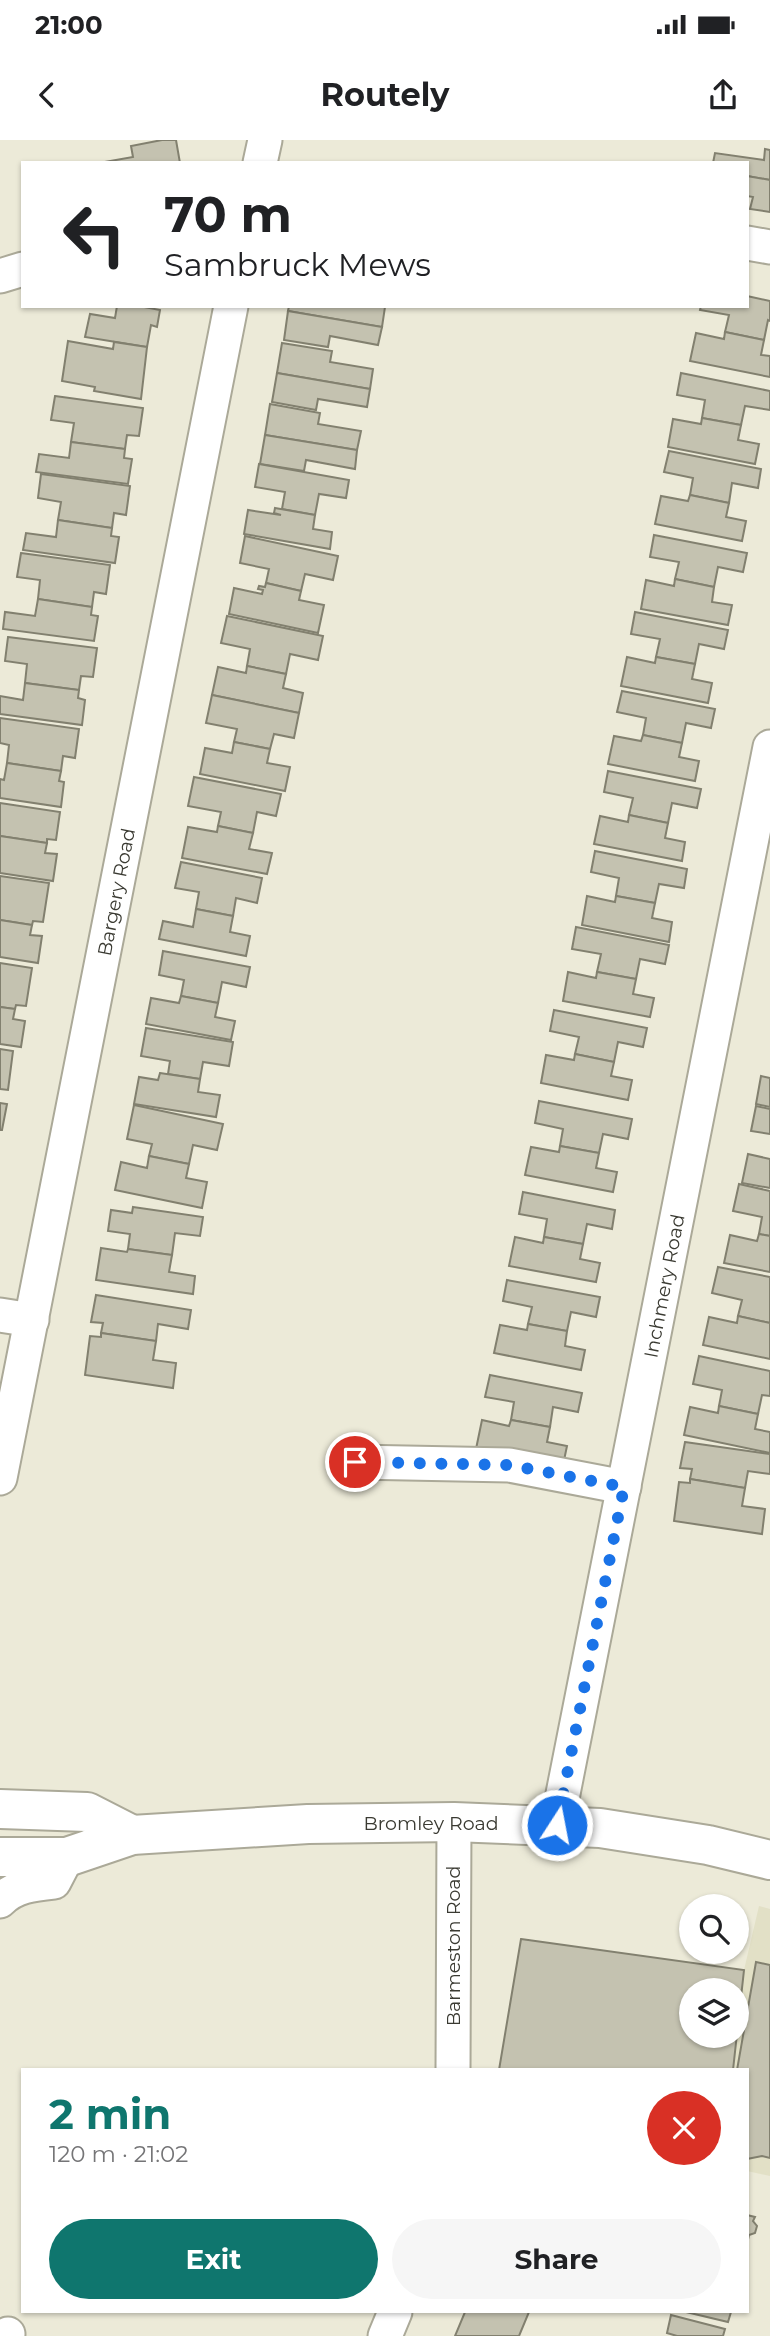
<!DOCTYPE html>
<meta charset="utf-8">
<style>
:root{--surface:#fff;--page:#f6f6f6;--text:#202124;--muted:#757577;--accent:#0f766e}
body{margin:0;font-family:Montserrat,sans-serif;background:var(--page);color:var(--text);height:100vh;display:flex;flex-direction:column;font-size:26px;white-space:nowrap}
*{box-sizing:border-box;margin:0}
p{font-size:23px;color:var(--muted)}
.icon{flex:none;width:38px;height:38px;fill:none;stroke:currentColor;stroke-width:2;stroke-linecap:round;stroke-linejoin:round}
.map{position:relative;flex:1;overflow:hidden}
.sheet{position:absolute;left:21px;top:1928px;width:728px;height:245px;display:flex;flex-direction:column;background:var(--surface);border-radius:0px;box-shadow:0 2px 5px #0004}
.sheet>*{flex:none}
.hud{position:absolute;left:21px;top:21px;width:728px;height:147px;border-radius:0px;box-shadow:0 2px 5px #0004;background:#fff;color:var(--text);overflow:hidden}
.controls{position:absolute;left:679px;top:1754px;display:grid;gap:14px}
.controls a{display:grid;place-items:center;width:70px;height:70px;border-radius:50%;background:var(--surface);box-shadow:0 2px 5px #0004;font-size:35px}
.pin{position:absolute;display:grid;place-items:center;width:60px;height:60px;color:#fff;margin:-30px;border:4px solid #fff;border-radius:50%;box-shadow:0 2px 7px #0007}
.me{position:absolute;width:77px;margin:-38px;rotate:11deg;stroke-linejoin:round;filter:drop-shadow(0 0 5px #0008)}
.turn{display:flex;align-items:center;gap:24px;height:147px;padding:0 28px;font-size:32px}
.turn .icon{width:91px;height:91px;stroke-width:2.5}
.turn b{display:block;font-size:49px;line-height:60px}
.round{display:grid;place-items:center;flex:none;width:74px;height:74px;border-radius:37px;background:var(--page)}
.overview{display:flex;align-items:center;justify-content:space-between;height:119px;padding:0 28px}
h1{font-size:42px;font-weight:700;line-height:52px;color:var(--accent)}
.action{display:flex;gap:14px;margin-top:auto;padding:14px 28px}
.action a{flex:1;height:80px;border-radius:42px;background:var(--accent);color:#fff;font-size:28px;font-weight:700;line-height:80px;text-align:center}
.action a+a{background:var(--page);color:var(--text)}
.status{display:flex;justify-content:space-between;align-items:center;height:49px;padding:0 35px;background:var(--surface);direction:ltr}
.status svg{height:19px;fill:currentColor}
header{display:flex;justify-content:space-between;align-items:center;height:91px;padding:0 28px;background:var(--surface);font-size:32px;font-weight:700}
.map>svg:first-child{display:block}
</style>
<div class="status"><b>21:00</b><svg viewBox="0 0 49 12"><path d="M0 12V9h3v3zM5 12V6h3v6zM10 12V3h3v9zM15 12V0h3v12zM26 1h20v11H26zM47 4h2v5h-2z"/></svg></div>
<header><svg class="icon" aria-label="back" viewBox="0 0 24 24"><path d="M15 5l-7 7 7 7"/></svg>Routely<svg class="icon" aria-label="share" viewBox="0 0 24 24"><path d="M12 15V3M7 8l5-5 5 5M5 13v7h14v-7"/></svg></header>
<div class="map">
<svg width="770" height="2196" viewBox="0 0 770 2196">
<rect width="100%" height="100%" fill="#ecead8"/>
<!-- built -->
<path fill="#e2e0c6" d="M 759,1766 L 770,1769 L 770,2036 L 747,2031 L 747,1930 L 733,1930 L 744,1830 Z"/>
<!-- building -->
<g fill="#c4c2b0" stroke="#82806f" stroke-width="2" fill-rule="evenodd">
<path d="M 162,0 L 176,0 L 180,23 L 99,23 L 133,17 L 131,6 Z"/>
<path d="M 765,9 L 770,10 L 770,40 L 747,36 L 747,23 L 713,23 L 715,13 L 764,20 Z"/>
<path d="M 747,36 L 770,40 L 770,72 L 750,69 L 753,57 L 747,56 Z"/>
<path d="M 747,156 L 770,161 L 770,181 L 768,180 L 764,200 L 725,192 L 729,175 L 700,170 L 701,166 L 747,166 Z"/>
<path d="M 117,166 L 139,166 L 160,170 L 157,187 L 151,185 L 147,207 L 85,197 L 90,174 L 115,178 Z"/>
<path d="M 289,166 L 385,166 L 385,167 L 382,187 L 288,171 Z"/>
<path d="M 288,171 L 382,187 L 378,205 L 330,196 L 328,207 L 284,200 Z"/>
<path d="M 725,192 L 764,200 L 761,215 L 770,216 L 770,237 L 690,221 L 696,193 L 724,199 Z"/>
<path d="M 68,201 L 113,209 L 114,202 L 147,207 L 141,259 L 94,251 L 95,247 L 62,241 Z"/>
<path d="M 282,203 L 332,211 L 330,222 L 373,229 L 370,249 L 277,233 Z"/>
<path d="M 277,233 L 370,249 L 367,267 L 318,259 L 316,270 L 272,262 Z"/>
<path d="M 681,233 L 770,251 L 770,270 L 745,266 L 741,285 L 702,278 L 705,260 L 677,255 Z"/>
<path d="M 55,256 L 143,268 L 139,296 L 127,295 L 125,309 L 71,302 L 74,283 L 51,280 Z"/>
<path d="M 270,264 L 320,273 L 318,284 L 361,291 L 357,310 L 265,295 Z"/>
<path d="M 702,278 L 741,285 L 738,300 L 759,304 L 755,324 L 668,307 L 673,279 L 701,284 Z"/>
<path d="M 265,295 L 357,310 L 355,329 L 306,320 L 304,331 L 260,324 Z"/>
<path d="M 71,302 L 125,309 L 124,318 L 132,319 L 128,344 L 36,332 L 39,314 L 69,318 Z"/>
<path d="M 669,311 L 761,329 L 758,348 L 732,343 L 729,363 L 690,355 L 693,338 L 664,332 Z"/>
<path d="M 259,324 L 349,340 L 346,358 L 319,354 L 315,375 L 282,369 L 285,352 L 255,347 Z"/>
<path d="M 41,334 L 130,346 L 126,375 L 114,373 L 112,388 L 58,380 L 61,362 L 38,358 Z"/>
<path d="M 690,355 L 729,363 L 726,377 L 746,381 L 742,401 L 655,384 L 661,356 L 688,361 Z"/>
<path d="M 275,368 L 315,375 L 313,389 L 332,392 L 330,409 L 244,394 L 248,370 L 281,375 L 274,373 Z"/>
<path d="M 58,380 L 112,388 L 111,396 L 119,397 L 115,423 L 23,410 L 26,393 L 56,397 Z"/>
<path d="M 654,395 L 747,413 L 743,432 L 718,427 L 714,447 L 675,439 L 679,422 L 650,417 Z"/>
<path d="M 245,396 L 338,416 L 333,440 L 305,434 L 301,451 L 266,443 L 269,429 L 240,423 Z"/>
<path d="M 21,413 L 110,425 L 106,454 L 94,452 L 92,467 L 38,459 L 40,440 L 17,437 Z"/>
<path d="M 675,439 L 714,447 L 712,462 L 732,465 L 728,485 L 641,469 L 646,440 L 674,446 Z"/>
<path d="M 266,443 L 301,451 L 299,460 L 324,465 L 318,493 L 229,474 L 234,448 L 262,454 L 263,450 L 258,449 L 259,446 L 265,447 Z"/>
<path d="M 38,459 L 92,467 L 91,475 L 98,476 L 94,501 L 3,489 L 5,472 L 35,476 Z"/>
<path d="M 635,472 L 728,490 L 724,509 L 699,504 L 695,524 L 656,517 L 660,499 L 631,494 Z"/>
<path d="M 227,476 L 323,496 L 318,520 L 290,514 L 286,534 L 247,526 L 250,509 L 221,503 Z"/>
<path d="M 8,497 L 97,508 L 93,537 L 81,536 L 79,550 L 25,543 L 27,524 L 5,521 Z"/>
<path d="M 627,517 L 655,523 L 656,517 L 695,524 L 692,539 L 712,543 L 708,563 L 621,546 Z"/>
<path d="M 247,526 L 286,534 L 283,548 L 303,553 L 299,573 L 212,555 L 218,527 L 246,533 Z"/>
<path d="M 25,543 L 79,550 L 78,558 L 85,560 L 82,585 L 0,574 L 0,556 L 23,560 Z"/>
<path d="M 622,551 L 715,569 L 711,588 L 686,583 L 682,603 L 643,595 L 646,578 L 617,572 Z"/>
<path d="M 212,555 L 299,573 L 294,598 L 274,594 L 270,609 L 234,602 L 237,589 L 206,583 Z"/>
<path d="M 0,578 L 79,589 L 75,618 L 63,616 L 61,631 L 7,623 L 9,605 L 0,603 Z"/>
<path d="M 643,595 L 682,603 L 679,617 L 699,621 L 695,641 L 608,624 L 614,596 L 641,601 Z"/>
<path d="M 234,602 L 270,609 L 267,623 L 290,627 L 285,651 L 200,634 L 205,608 L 232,613 Z"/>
<path d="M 7,623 L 61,631 L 59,641 L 64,642 L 61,667 L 0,658 L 0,639 L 4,640 Z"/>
<path d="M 608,631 L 701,649 L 697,668 L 672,663 L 668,683 L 629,675 L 633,658 L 604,652 Z"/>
<path d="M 194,637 L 281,654 L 276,676 L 257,672 L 253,693 L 218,686 L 221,672 L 188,666 Z"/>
<path d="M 0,663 L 60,672 L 56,700 L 47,699 L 47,703 L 0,696 Z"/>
<path d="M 629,675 L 668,683 L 665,698 L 685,702 L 682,721 L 594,704 L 600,676 L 628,682 Z"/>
<path d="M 218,686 L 253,693 L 249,709 L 272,713 L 267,734 L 182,718 L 188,687 L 217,692 Z"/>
<path d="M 0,696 L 47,703 L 45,713 L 57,714 L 53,741 L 0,733 Z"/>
<path d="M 595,711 L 687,729 L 684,748 L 659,744 L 655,763 L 616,756 L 619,738 L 591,732 Z"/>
<path d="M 181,722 L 262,738 L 257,763 L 236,758 L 233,776 L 196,769 L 199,752 L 175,748 Z"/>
<path d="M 0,736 L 49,743 L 43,782 L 33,781 L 32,785 L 0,780 Z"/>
<path d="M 587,756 L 615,762 L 616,756 L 655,763 L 652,778 L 672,782 L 669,802 L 582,785 Z"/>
<path d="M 196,769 L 233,776 L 230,792 L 250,796 L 246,816 L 159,799 L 163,781 L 193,787 Z"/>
<path d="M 0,780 L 32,785 L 30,795 L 42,796 L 38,823 L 0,817 Z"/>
<path d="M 576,787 L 669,805 L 665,824 L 640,819 L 636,839 L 597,832 L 601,814 L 572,809 Z"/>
<path d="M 163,811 L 250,827 L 246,847 L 222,842 L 218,863 L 181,856 L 184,840 L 159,835 Z"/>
<path d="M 0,823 L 32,828 L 26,866 L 16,865 L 15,869 L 0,867 Z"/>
<path d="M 568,832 L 596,838 L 597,832 L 636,839 L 633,854 L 654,858 L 650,877 L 563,861 Z"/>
<path d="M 181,856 L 218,863 L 215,877 L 235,881 L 231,900 L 146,884 L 151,858 L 179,863 Z"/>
<path d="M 0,867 L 15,869 L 13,879 L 25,881 L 21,907 L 0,904 Z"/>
<path d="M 554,870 L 647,888 L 643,907 L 618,902 L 614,922 L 575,914 L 579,897 L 550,891 Z"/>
<path d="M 146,888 L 233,902 L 229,926 L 203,922 L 200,939 L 168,934 L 170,921 L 141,916 Z"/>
<path d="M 0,909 L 13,911 L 8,950 L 0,949 Z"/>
<path d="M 575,914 L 614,922 L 611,936 L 632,940 L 628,960 L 541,943 L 546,915 L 574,920 Z"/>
<path d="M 160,933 L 200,939 L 198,952 L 220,955 L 216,977 L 134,964 L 139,937 L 158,940 Z"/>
<path d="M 761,936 L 770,938 L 770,967 L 756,964 Z"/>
<path d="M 539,961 L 632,979 L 628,999 L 603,994 L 599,1013 L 560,1006 L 563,989 L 535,983 Z"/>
<path d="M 0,963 L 7,964 L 2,990 L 0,990 Z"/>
<path d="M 134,965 L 223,984 L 217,1010 L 193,1005 L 189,1024 L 149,1016 L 152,1004 L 127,999 Z"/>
<path d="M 756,966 L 770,969 L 770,994 L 751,991 Z"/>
<path d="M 560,1006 L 599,1013 L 596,1028 L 617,1032 L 613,1052 L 525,1035 L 531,1007 L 559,1012 Z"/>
<path d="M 748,1014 L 770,1019 L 770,1048 L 742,1043 Z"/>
<path d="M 149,1016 L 189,1024 L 186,1038 L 207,1042 L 202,1068 L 115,1050 L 121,1022 L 147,1028 Z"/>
<path d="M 739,1044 L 770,1051 L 770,1096 L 759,1094 L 762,1077 L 733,1071 Z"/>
<path d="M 523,1052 L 615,1070 L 612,1089 L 587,1084 L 583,1104 L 544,1097 L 547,1079 L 519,1074 Z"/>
<path d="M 133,1067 L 203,1077 L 200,1096 L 175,1093 L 172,1115 L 128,1109 L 130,1094 L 108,1091 L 111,1070 L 132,1073 Z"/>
<path d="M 759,1094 L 770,1096 L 770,1132 L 724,1123 L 730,1095 L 757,1101 Z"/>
<path d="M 515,1097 L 543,1103 L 544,1097 L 583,1104 L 580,1119 L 600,1123 L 596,1142 L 509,1126 Z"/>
<path d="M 101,1108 L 127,1112 L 128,1109 L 172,1115 L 169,1132 L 195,1136 L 193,1154 L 96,1140 Z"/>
<path d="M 718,1127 L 770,1137 L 770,1183 L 738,1176 L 742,1160 L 712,1153 Z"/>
<path d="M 507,1140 L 600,1157 L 596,1177 L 571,1172 L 567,1191 L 528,1184 L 532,1167 L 503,1161 Z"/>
<path d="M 96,1155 L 191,1170 L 188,1189 L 158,1184 L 156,1201 L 101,1193 L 103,1183 L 91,1182 Z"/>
<path d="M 738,1176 L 770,1183 L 770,1219 L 703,1205 L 709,1177 L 737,1183 Z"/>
<path d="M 528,1184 L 567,1191 L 565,1206 L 585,1210 L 581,1230 L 494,1213 L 500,1185 L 527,1190 Z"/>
<path d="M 101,1193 L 156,1201 L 153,1220 L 176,1223 L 173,1248 L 85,1235 L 90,1196 L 101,1197 Z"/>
<path d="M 699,1216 L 770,1231 L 770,1256 L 762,1255 L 758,1274 L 719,1266 L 722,1250 L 693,1244 Z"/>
<path d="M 490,1235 L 582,1253 L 578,1272 L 553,1267 L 550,1287 L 511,1280 L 514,1262 L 485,1257 Z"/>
<path d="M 719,1266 L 758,1274 L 755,1289 L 770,1292 L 770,1313 L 684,1295 L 690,1267 L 718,1273 Z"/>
<path d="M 482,1280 L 509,1286 L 511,1280 L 550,1287 L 547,1302 L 567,1306 L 563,1325 L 476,1309 Z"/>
<path d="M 685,1302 L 770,1314 L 770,1334 L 748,1331 L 745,1348 L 690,1339 L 692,1329 L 680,1328 Z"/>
<path d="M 690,1339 L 745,1348 L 742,1366 L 765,1369 L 762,1394 L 674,1381 L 679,1342 L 690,1343 Z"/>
<path d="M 521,1799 L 744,1830 L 733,1930 L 499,1930 ZM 691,1850 L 737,1850 L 737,1895 L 691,1895 Z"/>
<path d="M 756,1822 L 770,1825 L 770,2018 L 762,2016 L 747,2019 L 747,1930 L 737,1930 Z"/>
<path d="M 747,2075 L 755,2077 L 753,2081 L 757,2086 L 755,2093 L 749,2095 L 747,2104 Z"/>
<path d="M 465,2172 L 529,2172 L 519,2196 L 455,2196 Z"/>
<path d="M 686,2172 L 731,2172 L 728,2182 Z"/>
<path d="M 671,2175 L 725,2189 L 723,2196 L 677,2196 L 667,2193 Z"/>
</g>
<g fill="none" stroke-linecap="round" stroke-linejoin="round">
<!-- minor casing -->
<g stroke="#aba998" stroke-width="37">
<g id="minor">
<path d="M 260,23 L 265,0"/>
<path d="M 747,103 L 770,107"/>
<path d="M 0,136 L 23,129"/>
<path d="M 0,1175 L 32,1180"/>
<path d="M 355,1322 L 509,1325 L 624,1347"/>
<path d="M 0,1338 L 231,166"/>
<path d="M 557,1684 L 770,607"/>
<path d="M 0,1761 C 14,1746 34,1744 54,1742 L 67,1717"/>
<path d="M 453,1930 L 454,1682"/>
<path d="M 5,2196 L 8,2194"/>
<path d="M 385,2196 L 395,2172"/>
</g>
</g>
<!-- highway casing -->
<g stroke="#aba998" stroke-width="42">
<g id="highway">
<path d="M 0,1669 L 87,1672 L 132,1695"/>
<path d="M 0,1717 L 67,1717 L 132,1695 L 308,1684 L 454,1682 L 600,1688 L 708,1705 L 770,1720"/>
</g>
</g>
<!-- minor -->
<use href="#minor" stroke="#fff" stroke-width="33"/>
<!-- highway -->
<use href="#highway" stroke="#fff" stroke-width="38"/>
</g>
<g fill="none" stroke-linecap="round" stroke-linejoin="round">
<!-- route -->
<path stroke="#1a73e8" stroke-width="12" stroke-dasharray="0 21.6" d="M 355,1322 L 509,1325 L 624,1347 L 557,1685"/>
</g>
<g text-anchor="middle" stroke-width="5" stroke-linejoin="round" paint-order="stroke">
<!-- street labels -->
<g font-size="19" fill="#3a3a32" stroke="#fff">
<text transform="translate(116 752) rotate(-79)" y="7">Bargery Road</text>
<text transform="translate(664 1146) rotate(-79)" y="7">Inchmery Road</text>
<text x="431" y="1690">Bromley Road</text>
<text transform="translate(453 1806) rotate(-90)" y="7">Barmeston Road</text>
</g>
</g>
</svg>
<div class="controls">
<a><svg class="icon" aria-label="search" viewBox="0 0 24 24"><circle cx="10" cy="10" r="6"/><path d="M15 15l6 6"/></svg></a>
<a><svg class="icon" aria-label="layers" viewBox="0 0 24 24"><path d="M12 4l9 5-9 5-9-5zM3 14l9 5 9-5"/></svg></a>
</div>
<div class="pin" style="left:355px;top:1322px;background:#d93025"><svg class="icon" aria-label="arrive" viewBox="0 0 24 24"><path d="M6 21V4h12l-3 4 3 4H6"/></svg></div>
<svg class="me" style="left:557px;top:1685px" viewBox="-20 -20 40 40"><circle r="17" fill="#1a73e8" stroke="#fff" stroke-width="3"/><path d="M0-11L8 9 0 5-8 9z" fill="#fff"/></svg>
<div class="hud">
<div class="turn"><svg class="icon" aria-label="left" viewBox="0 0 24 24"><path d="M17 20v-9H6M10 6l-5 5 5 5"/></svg><div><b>70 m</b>Sambruck Mews</div></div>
</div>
<section class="sheet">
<div class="overview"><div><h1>2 min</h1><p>120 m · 21:02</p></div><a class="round" style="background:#d93025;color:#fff"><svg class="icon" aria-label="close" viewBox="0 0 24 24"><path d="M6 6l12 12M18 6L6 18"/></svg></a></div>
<div class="action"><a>Exit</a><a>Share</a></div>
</section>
</div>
